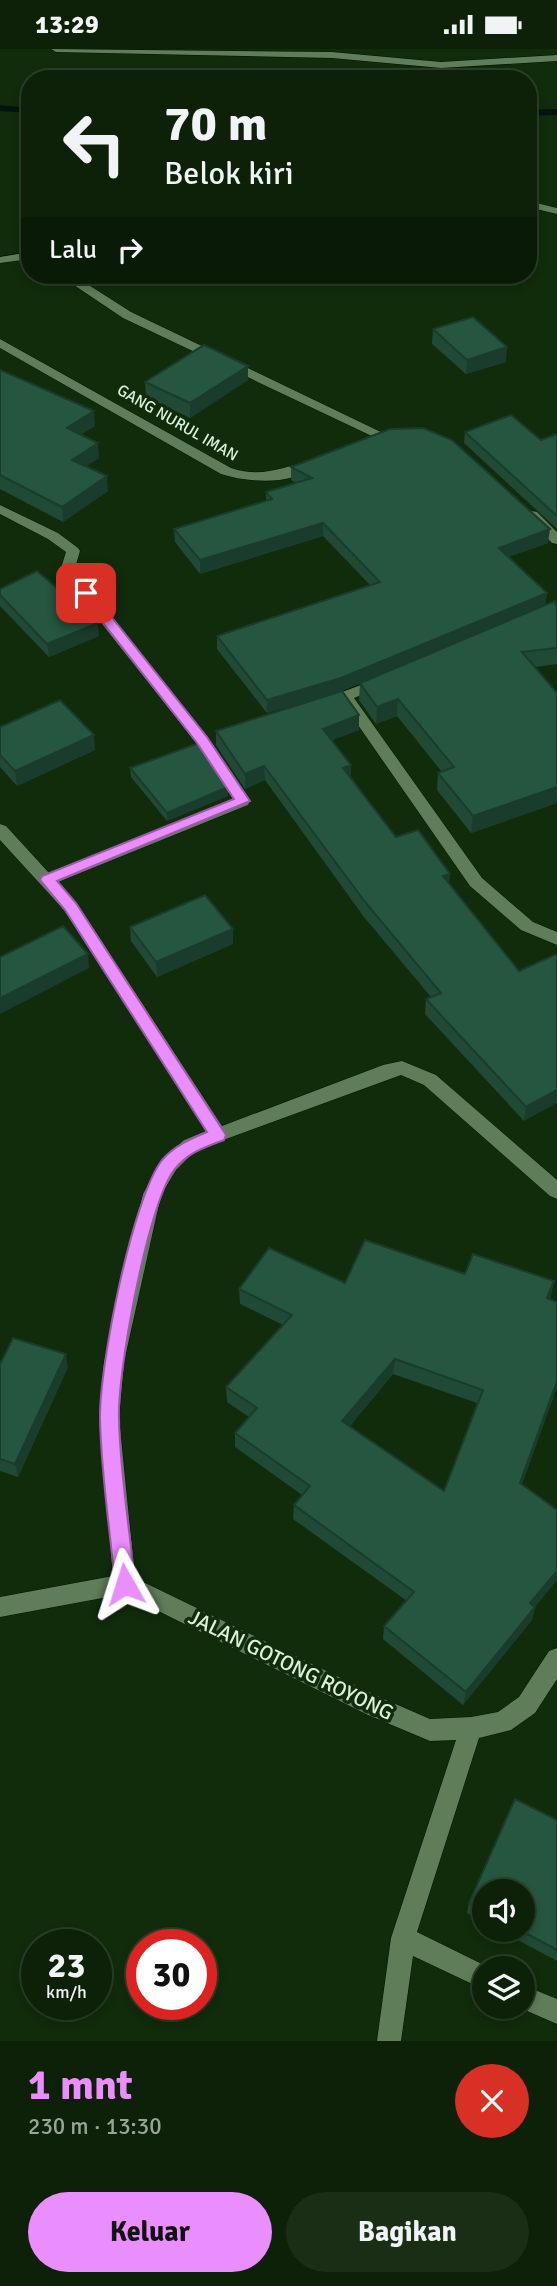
<!DOCTYPE html>
<html lang="id">
<meta charset="utf-8">
<style>
:root{--surface:#0c2108;--page:#1a2e16;--text:#f1f3f6;--muted:#9aa39c;--line:#2c3e29;--accent:#ea8dfd}
body{margin:0;font-family:Signika,sans-serif;background:var(--page);color:var(--text);height:100vh;display:flex;flex-direction:column;font-size:26px;white-space:nowrap}
*{box-sizing:border-box;margin:0}
p{font-size:23px;color:var(--muted)}
.icon{flex:none;width:38px;height:38px;fill:none;stroke:currentColor;stroke-width:2;stroke-linecap:round;stroke-linejoin:round}
.map{position:relative;height:1992px;overflow:hidden}
.details{display:flex;flex-direction:column;background:var(--surface);flex:1}
.details>*{flex:none}
.top-card{position:absolute;left:21px;top:21px;width:516px;height:214px;border-radius:28px;box-shadow:0 4px 10px #0003,0 0 0 2px var(--line);background:#0c2108;color:var(--text);overflow:hidden}
.controls{position:absolute;left:472px;top:1830px;display:grid;gap:14px}
.controls a{display:grid;place-items:center;width:63px;height:63px;border-radius:50%;background:var(--surface);box-shadow:0 4px 10px #0003,0 0 0 2px var(--line);font-size:35px}
.speed{position:absolute;left:21px;top:1880px;display:flex;gap:14px;font-size:35px;font-weight:700;text-align:center}
.speed>*{display:grid;place-content:center;width:91px;height:91px;border-radius:50%;background:var(--surface);box-shadow:0 4px 10px #0003,0 0 0 2px var(--line);line-height:1}
.speed small{font-size:18px;font-weight:400}
.speed .limit{border:10px solid #d22;background:#fff;color:#111}
.pin{position:absolute;display:grid;place-items:center;width:60px;height:60px;color:#fff;margin:-30px;border-radius:14px;box-shadow:0 4px 10px #0006}
.me{position:absolute;width:77px;margin:-38px;rotate:354deg;stroke-linejoin:round;filter:drop-shadow(0 0 5px #0008)}
.turn{display:flex;align-items:center;gap:24px;height:147px;padding:0 28px;font-size:32px}
.turn .icon{width:91px;height:91px;stroke-width:2.5}
.turn b{display:block;font-size:49px;line-height:60px}
.then{display:flex;align-items:center;height:66px;padding:0 28px;background:#0003;gap:14px;font-size:26px}
.round{display:grid;place-items:center;flex:none;width:74px;height:74px;border-radius:37px;background:var(--page)}
.head{display:flex;align-items:center;justify-content:space-between;height:119px;padding:0 28px}
h1{font-size:42px;font-weight:800;line-height:52px;color:var(--accent)}
.button{display:flex;gap:14px;margin-top:auto;padding:14px 28px}
.button a{flex:1;height:80px;border-radius:42px;background:var(--accent);color:#111;font-size:28px;font-weight:800;line-height:80px;text-align:center}
.button a+a{background:var(--page);color:var(--text)}
.status{display:flex;justify-content:space-between;align-items:center;height:49px;padding:0 35px;background:var(--surface);direction:ltr}
.status svg{height:19px;fill:currentColor}
.map>svg:first-child{display:block}
</style>
<div class="status"><b>13:29</b><svg viewBox="0 0 49 12"><path d="M0 12V9h3v3zM5 12V6h3v6zM10 12V3h3v9zM15 12V0h3v12zM26 1h20v11H26zM47 4h2v5h-2z"/></svg></div>
<div class="map">
<svg width="557" height="1992" viewBox="0 0 557 1992">
<rect width="100%" height="100%" fill="#102c0b"/>
<g fill="none" stroke-linecap="round" stroke-linejoin="round">
<!-- stream -->
<g fill="#051212" fill-rule="evenodd">
<path d="M 0,56 L 30,59 L 30,64 L 0,62 Z"/>
<path d="M 557,60 L 557,66 L 528,67 L 528,61 Z"/>
</g>
<!-- minor casing -->
<g stroke="#001400" stroke-width="1">
<g id="minor">
<path d="M 51,0 L 332,3 L 441,13 L 557,6 L 557,12 L 441,19 L 332,9 L 56,3 Z"/>
<path d="M 528,152 L 557,159 L 557,165 L 528,158 Z"/>
<path d="M 30,203 L 30,210 L 0,214 L 0,208 Z"/>
<path d="M 59,226 L 73,226 L 131,263 L 387,386 L 381,390 L 376,389 L 123,269 Z"/>
<path d="M 0,290 L 231,419 C 261,429 282,419 311,411 L 318,415 C 293,437 250,434 221,425 L 0,299 Z"/>
<path d="M 0,456 L 58,484 L 78,499 L 80,502 L 75,519 L 79,527 L 207,687 L 250,752 L 248,756 L 58,833 L 76,853 L 222,1077 L 383,1016 L 402,1012 L 436,1026 L 557,1131 L 557,1150 L 550,1147 L 424,1036 L 401,1026 L 196,1101 L 176,1121 L 161,1146 L 124,1313 L 119,1369 L 135,1529 L 384,1650 L 430,1670 L 471,1668 L 498,1663 L 519,1648 L 549,1602 L 557,1599 L 557,1630 L 535,1664 L 511,1681 L 479,1689 L 417,1883 L 492,1920 L 485,1920 L 485,1941 L 413,1907 L 401,1992 L 377,1992 L 391,1889 L 456,1691 L 430,1692 L 368,1666 L 124,1545 L 0,1568 L 0,1548 L 113,1527 L 99,1369 L 104,1313 L 143,1145 L 162,1111 L 184,1091 L 206,1082 L 64,861 L 0,791 L 0,775 L 6,777 L 49,824 L 233,750 L 197,695 L 67,531 L 61,519 L 66,503 L 48,490 L 0,465 Z"/>
<path d="M 532,462 L 537,463 L 557,483 L 557,495 L 552,494 L 527,469 L 527,463 Z"/>
<path d="M 382,628 L 387,630 L 387,636 L 354,649 L 482,829 L 533,873 L 557,883 L 557,896 L 521,881 L 470,837 L 342,653 L 326,659 L 319,654 L 321,651 Z"/>
<path d="M 523,1936 L 557,1950 L 557,1975 L 518,1958 L 523,1958 Z"/>
</g>
</g>
<!-- minor -->
<use href="#minor" fill="#5e7d58" fill-rule="evenodd"/>
</g>
<!-- wall -->
<g fill="#204a36" fill-rule="evenodd">
<path d="M 433,280 L 506,313 L 466,325 L 432,295 Z"/>
<path d="M 248,317 L 248,331 L 190,369 L 146,348 L 145,333 Z"/>
<path d="M 0,321 L 95,377 L 81,385 L 99,409 L 86,417 L 108,442 L 63,473 L 0,440 Z"/>
<path d="M 465,383 L 541,391 L 557,385 L 557,480 L 464,394 Z"/>
<path d="M 291,418 L 548,494 L 508,508 L 547,544 L 545,556 L 557,558 L 557,615 L 535,618 L 557,644 L 557,754 L 471,784 L 437,741 L 438,724 L 442,723 L 397,667 L 376,675 L 359,651 L 360,634 L 340,643 L 267,664 L 217,600 L 217,587 L 370,536 L 323,487 L 200,525 L 175,493 L 174,480 L 266,452 L 266,443 L 296,434 L 291,431 Z"/>
<path d="M 0,540 L 99,587 L 49,608 L 0,557 Z"/>
<path d="M 0,678 L 95,701 L 17,737 L 0,718 Z"/>
<path d="M 359,681 L 332,691 L 351,728 L 396,788 L 450,825 L 449,834 L 519,922 L 557,905 L 524,1072 L 425,965 L 426,950 L 431,948 L 364,868 L 265,731 L 245,740 L 216,696 L 216,682 Z"/>
<path d="M 130,719 L 228,747 L 167,772 L 131,728 Z"/>
<path d="M 130,878 L 233,880 L 233,895 L 157,928 L 131,892 Z"/>
<path d="M 465,1225 L 551,1247 L 550,1250 L 557,1253 L 557,1338 L 522,1435 L 557,1461 L 557,1531 L 535,1558 L 532,1571 L 463,1656 L 383,1590 L 384,1577 L 407,1552 L 293,1470 L 294,1456 L 302,1446 L 235,1398 L 235,1384 L 249,1368 L 227,1353 L 226,1338 L 283,1276 L 240,1255 L 239,1240 L 345,1234 ZM 393,1325 L 477,1354 L 444,1442 L 350,1377 Z"/>
<path d="M 0,1315 L 68,1318 L 18,1428 L 0,1422 Z"/>
<path d="M 557,1771 L 557,1912 L 499,1881 L 523,1881 L 485,1843 L 485,1873 L 467,1864 L 469,1854 Z"/>
</g>
<!-- shaded-wall -->
<g fill="#1a3c2c">
<path d="M 507,298 L 506,313 L 466,325 L 467,311 Z"/>
<path d="M 248,317 L 248,331 L 190,369 L 190,354 Z"/>
<path d="M 94,362 L 95,377 L 69,393 L 67,379 Z"/>
<path d="M 98,394 L 99,409 L 74,425 L 72,411 Z"/>
<path d="M 107,427 L 108,442 L 63,473 L 62,458 Z"/>
<path d="M 323,474 L 323,487 L 200,525 L 200,511 Z"/>
<path d="M 550,480 L 548,494 L 497,512 L 499,499 Z"/>
<path d="M 547,544 L 545,557 L 340,643 L 267,664 L 267,651 Z"/>
<path d="M 98,574 L 99,587 L 49,608 L 47,595 Z"/>
<path d="M 398,650 L 397,667 L 376,675 L 377,658 Z"/>
<path d="M 359,666 L 359,681 L 322,695 L 323,680 Z"/>
<path d="M 94,686 L 95,701 L 17,737 L 15,722 Z"/>
<path d="M 351,716 L 351,731 L 343,719 Z"/>
<path d="M 264,717 L 265,731 L 245,740 L 245,725 Z"/>
<path d="M 228,738 L 228,747 L 167,772 L 167,764 Z"/>
<path d="M 557,738 L 557,754 L 471,784 L 473,767 Z"/>
<path d="M 450,825 L 448,840 L 443,827 Z"/>
<path d="M 233,880 L 233,895 L 157,928 L 156,913 Z"/>
<path d="M 88,905 L 89,919 L 0,965 L 0,949 Z"/>
<path d="M 557,1041 L 557,1054 L 524,1072 L 526,1058 Z"/>
<path d="M 554,1232 L 551,1247 L 544,1264 L 547,1249 Z"/>
<path d="M 66,1305 L 68,1318 L 18,1428 L 15,1415 Z"/>
<path d="M 395,1310 L 393,1325 L 342,1386 L 342,1372 Z"/>
<path d="M 557,1332 L 557,1338 L 517,1448 L 520,1434 Z"/>
<path d="M 557,1522 L 557,1531 L 535,1558 L 532,1571 L 463,1656 L 466,1643 L 530,1554 Z"/>
</g>
<!-- building -->
<g fill="#25563f" stroke="#1a3c2c" stroke-width="2" fill-rule="evenodd">
<path d="M 473,268 L 507,298 L 467,311 L 433,280 Z"/>
<path d="M 204,296 L 248,317 L 190,354 L 145,333 Z"/>
<path d="M 0,321 L 94,362 L 67,379 L 98,394 L 72,411 L 107,427 L 62,458 L 0,426 Z"/>
<path d="M 511,366 L 541,391 L 557,385 L 557,467 L 465,383 Z"/>
<path d="M 423,379 L 452,391 L 550,480 L 499,499 L 547,544 L 341,629 L 267,651 L 217,587 L 380,533 L 323,474 L 200,511 L 174,480 L 272,450 L 266,443 L 312,429 L 291,418 L 390,380 Z"/>
<path d="M 37,522 L 98,574 L 47,595 L 0,546 L 0,540 Z"/>
<path d="M 555,552 L 557,558 L 557,599 L 522,603 L 557,644 L 557,738 L 473,767 L 438,724 L 454,718 L 398,650 L 377,658 L 360,634 Z"/>
<path d="M 342,642 L 359,666 L 323,680 L 351,716 L 343,719 L 396,788 L 418,781 L 450,825 L 443,827 L 519,922 L 557,905 L 557,1041 L 526,1058 L 426,950 L 441,944 L 365,853 L 264,717 L 245,725 L 216,682 Z"/>
<path d="M 60,651 L 94,686 L 15,722 L 0,706 L 0,678 Z"/>
<path d="M 199,694 L 228,738 L 167,764 L 130,719 Z"/>
<path d="M 205,846 L 233,880 L 156,913 L 130,878 Z"/>
<path d="M 63,877 L 88,905 L 0,949 L 0,908 Z"/>
<path d="M 365,1191 L 465,1225 L 473,1205 L 554,1232 L 547,1249 L 557,1253 L 557,1332 L 520,1434 L 557,1461 L 557,1522 L 530,1554 L 535,1558 L 466,1643 L 384,1577 L 414,1543 L 294,1456 L 310,1437 L 235,1384 L 257,1359 L 226,1338 L 292,1266 L 239,1240 L 269,1199 L 345,1234 ZM 395,1310 L 483,1341 L 444,1442 L 342,1372 Z"/>
<path d="M 13,1289 L 66,1305 L 15,1415 L 0,1410 L 0,1315 Z"/>
<path d="M 515,1750 L 557,1771 L 557,1901 L 520,1881 L 523,1881 L 523,1843 L 485,1843 L 485,1863 L 469,1854 Z"/>
</g>
<!-- route -->
<path fill="#ea8dfd" stroke="#985ca4" stroke-width="2" d="M 82,542 L 91,542 L 207,688 L 250,752 L 57,832 L 76,854 L 226,1086 L 224,1091 C 205,1098 187,1104 174,1121 C 148,1155 117,1324 119,1370 C 120,1425 130,1481 135,1535 L 132,1542 L 125,1544 L 118,1542 L 115,1535 C 110,1481 101,1424 100,1370 C 99,1318 132,1150 162,1111 C 174,1097 190,1090 207,1083 L 65,861 L 40,831 L 42,827 L 234,750 L 197,694 L 82,547 Z"/>
<g text-anchor="middle" stroke-width="7" stroke-linejoin="round" paint-order="stroke">
<!-- far-street labels -->
<g font-size="16" fill="#deefda" stroke="#102c0b">
<text transform="translate(178 373) rotate(30)" y="6">GANG NURUL IMAN</text>
</g>
<!-- near-street labels -->
<g font-size="21" fill="#deefda" stroke="#102c0b">
<text transform="translate(291 1616) rotate(26)" y="7">JALAN GOTONG ROYONG</text>
</g>
</g>
</svg>
<div class="controls">
<a><svg class="icon" aria-label="sound" viewBox="0 0 24 24"><path d="M4 9h4l5-4v14l-5-4H4zM17 9q2 3 0 6"/></svg></a>
<a><svg class="icon" aria-label="layers" viewBox="0 0 24 24"><path d="M12 4l9 5-9 5-9-5zM3 14l9 5 9-5"/></svg></a>
</div>
<div class="speed"><div>23<small>km/h</small></div><div class="limit">30</div></div>
<div class="pin" style="left:86px;top:544px;background:#d93025"><svg class="icon" aria-label="arrive" viewBox="0 0 24 24"><path d="M6 21V4h12l-3 4 3 4H6"/></svg></div>
<svg class="me" style="left:125px;top:1535px" viewBox="-20 -20 40 40"><path d="M0-17L14 15 0 8-14 15z" fill="#ea8dfd" stroke="#fff" stroke-width="4"/></svg>
<div class="top-card">
<div class="turn"><svg class="icon" aria-label="left" viewBox="0 0 24 24"><path d="M17 20v-9H6M10 6l-5 5 5 5"/></svg><div><b>70 m</b>Belok kiri</div></div>
<div class="then">Lalu<svg class="icon" aria-label="right" viewBox="0 0 24 24"><path d="M7 20v-9h11M14 6l5 5-5 5"/></svg></div>
</div>
</div>
<section class="details">
<div class="head"><div><h1>1 mnt</h1><p>230 m · 13:30</p></div><a class="round" style="background:#d93025;color:#fff"><svg class="icon" aria-label="close" viewBox="0 0 24 24"><path d="M6 6l12 12M18 6L6 18"/></svg></a></div>
<div class="button"><a>Keluar</a><a>Bagikan</a></div>
</section>
